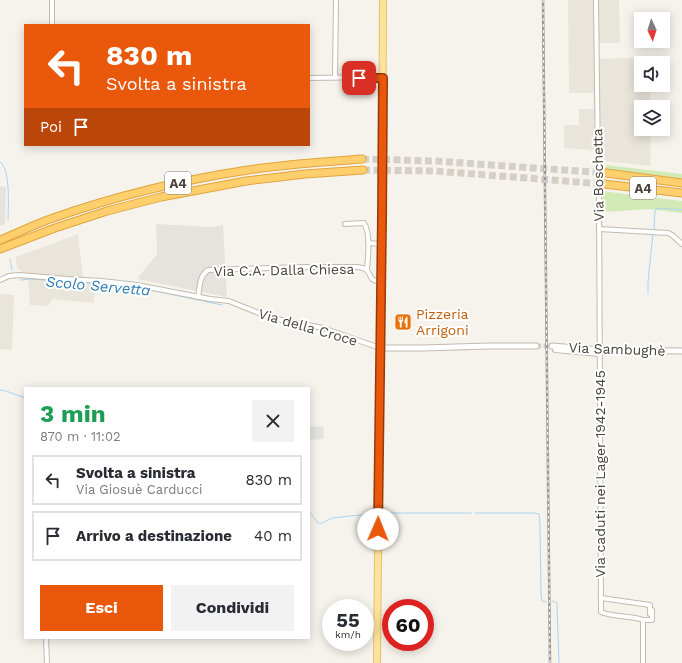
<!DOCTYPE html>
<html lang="it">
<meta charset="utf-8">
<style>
:root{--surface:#fff;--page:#f2f2f3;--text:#2b2b33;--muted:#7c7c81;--line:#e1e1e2;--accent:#ea580c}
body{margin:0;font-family:"Work Sans",sans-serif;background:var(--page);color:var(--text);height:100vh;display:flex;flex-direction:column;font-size:15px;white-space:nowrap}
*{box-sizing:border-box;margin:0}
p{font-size:13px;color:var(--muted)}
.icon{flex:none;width:22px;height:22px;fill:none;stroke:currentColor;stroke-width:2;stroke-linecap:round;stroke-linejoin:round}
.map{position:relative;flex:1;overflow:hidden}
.side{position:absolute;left:24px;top:387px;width:286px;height:252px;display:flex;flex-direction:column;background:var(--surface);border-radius:0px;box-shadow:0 2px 10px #0003}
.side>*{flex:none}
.hud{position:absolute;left:24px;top:24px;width:286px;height:122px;border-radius:0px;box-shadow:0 2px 10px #0003;background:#ea580c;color:#fff;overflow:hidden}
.needle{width:26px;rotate:176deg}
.buttons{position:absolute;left:634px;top:12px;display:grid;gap:8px}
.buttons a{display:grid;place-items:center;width:36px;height:36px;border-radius:0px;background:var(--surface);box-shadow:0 2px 10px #0003;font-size:20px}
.speed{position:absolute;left:322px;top:599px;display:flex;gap:8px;font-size:20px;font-weight:700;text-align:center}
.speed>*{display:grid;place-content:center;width:52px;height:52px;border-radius:50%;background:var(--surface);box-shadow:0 2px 10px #0003;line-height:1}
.speed small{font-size:10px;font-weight:400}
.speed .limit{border:6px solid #d22;background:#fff;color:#111}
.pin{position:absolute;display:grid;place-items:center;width:34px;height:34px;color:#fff;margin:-17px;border-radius:8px;box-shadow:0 2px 6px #0006}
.me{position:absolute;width:44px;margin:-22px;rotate:1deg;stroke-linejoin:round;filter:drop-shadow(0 0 3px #0008)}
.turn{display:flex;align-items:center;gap:14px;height:84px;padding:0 16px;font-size:18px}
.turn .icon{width:52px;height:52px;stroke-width:2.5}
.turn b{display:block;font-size:28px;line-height:34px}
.then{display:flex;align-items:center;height:38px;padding:0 16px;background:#0003;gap:8px;font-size:15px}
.round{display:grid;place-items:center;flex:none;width:42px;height:42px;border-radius:0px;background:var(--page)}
.summary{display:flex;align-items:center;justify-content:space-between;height:68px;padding:0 16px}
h1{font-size:24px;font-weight:700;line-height:30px;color:#1e9e55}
.action{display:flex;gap:8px;margin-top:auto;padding:8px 16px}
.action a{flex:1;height:46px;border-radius:0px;background:var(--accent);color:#fff;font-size:16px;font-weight:700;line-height:46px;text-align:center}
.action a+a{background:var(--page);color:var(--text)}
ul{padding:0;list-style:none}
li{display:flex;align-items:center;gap:12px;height:50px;margin:0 8px 6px;padding:0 8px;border:2px solid var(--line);border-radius:0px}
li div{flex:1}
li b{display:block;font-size:15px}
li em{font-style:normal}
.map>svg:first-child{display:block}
</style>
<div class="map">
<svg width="682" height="663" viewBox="0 0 682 663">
<rect width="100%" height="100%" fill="#f6f3ec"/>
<!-- residential -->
<g fill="#eae5da">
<path d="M 568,0 L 619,0 L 620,43 L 598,43 L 599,59 L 649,57 L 649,63 L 641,63 L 641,85 L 650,85 L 650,107 L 641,107 L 641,129 L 650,129 L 651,166 L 596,160 L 595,150 L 564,148 L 564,125 L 579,125 L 579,109 L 594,109 L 593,93 L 569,93 Z"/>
<path d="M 78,234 L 83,277 L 69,277 L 24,273 L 18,269 L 16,264 L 16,257 Z"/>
<path d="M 28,276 L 95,280 L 94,303 L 53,299 L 48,306 L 30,305 Z"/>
<path d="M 0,294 L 14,295 L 12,350 L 0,349 Z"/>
</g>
<!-- industrial -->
<g fill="#e6e2dd">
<path d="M 0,186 L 6,187 L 5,224 L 0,226 Z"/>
<path d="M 156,224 L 209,227 L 220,226 L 223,224 L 227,297 L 137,279 L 157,254 Z"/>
</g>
<!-- green -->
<g fill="#d2eab5">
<path d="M 606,165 L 682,174 L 682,179 L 605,170 Z"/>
<path d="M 602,191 L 682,201 L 682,213 L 650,209 L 602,212 Z"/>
</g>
<!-- parking -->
<path fill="#e5e3e0" d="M 323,426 L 324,439 L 309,440 L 309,427 Z"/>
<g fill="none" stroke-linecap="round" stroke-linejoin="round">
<!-- stream -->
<g stroke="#a9d4f2" stroke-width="1">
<path d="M 0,162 C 11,168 8,208 8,220"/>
<path d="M 654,230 L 655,211 L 656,209 L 662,208 L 682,210"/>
<path d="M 10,259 L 12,270"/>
<path d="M 20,280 L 31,279 L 132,286 L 222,305"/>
<path d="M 648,294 L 648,282 L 653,233"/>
<path d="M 0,390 L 6,391 L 25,398"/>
<path d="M 309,511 L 318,523 L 320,524 L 332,518 L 350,516 L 374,514"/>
<path d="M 382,513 L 471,513"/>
<path d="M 475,513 L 534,513 L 539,514 L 540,525 L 541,595 L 542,601 L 546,602"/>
<path d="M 552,601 L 557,603 L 557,607 L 559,663"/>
</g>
<!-- tertiary-tunnel -->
<path stroke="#d4d0c8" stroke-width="5" stroke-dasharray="5 2.5" stroke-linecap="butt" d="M 536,346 L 552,346"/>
<!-- motorway-tunnel -->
<g stroke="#d4d0c8" stroke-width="7" stroke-dasharray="7 3.5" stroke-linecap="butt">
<path d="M 362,159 L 435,161 L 606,173"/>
<path d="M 363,170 L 435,171 L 604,184"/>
</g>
<!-- minor casing -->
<g stroke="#c2bbae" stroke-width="6">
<g id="minor">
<path d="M 596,0 L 598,167"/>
<path d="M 52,25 L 52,0"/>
<path d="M 335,77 L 336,0"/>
<path d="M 309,78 L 383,77"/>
<path d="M 599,194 L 601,612 C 616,618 630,615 643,620 L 643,663"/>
<path d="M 345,224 L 364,223 C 371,234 368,257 367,269"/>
<path d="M 599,229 L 668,233 L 672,235 L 682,244"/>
<path d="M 368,243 L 382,244"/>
<path d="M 0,280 L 9,276 L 19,275 L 68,279 L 102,281 L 137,285 L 210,299 L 229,301 L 271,318 L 323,328 L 380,348"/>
<path d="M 198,297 C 200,287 199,276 208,270 L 305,267 L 358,267 C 369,269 367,270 372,279 L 381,283"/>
<path d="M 555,350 L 599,354"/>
<path d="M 601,598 L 650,605 L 650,614"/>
<path d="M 643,620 L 652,620 L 652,610"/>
<path d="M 46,638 L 47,663"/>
</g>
</g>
<!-- tertiary casing -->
<g stroke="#c2bbae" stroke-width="7">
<g id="tertiary">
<path d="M 552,346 L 600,350 L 682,351"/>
<path d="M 380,348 L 422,348 L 489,346 L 536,346"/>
</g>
</g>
<!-- primary casing -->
<g stroke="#e6c16a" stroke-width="8">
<path id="primary" d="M 377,663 L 380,348 L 382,218 L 383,0"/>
</g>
<!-- motorway casing -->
<g stroke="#e0a43c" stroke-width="9">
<g id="motorway">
<path d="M 606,173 L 682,183"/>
<path d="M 604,184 L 682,193"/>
<path d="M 0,240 C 18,233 35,224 53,218 C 116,196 182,180 248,170 C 286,164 324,162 362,159"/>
<path d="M 0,249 L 55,228 L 107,211 L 161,197 L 246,181 L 305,174 L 363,170"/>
</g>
</g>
<!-- minor -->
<use href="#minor" stroke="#fff" stroke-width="4"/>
<!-- tertiary -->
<use href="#tertiary" stroke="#fff" stroke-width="5"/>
<!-- primary -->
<use href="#primary" stroke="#ffe39c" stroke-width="6"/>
<!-- motorway -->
<use href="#motorway" stroke="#ffcf6e" stroke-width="7"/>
<!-- rail casing -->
<g stroke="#9a9a9a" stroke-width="2.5">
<path id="rail" d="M 543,0 L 550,663"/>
</g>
<!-- rail -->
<use href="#rail" stroke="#fff" stroke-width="1" stroke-dasharray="3" stroke-linecap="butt"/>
<!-- minor-bridge casing -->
<g stroke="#c2bbae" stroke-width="6" stroke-linecap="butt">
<path id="minor-bridge" d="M 598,167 L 599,194"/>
</g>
<!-- minor-bridge -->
<use href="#minor-bridge" stroke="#fff" stroke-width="4"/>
</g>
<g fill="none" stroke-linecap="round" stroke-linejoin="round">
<!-- route casing -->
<g stroke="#983908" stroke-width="10">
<path id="route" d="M 359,78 L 383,78 L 382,218 L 378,529"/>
</g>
<!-- route -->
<use href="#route" stroke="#ea580c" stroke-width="7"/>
</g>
<!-- icons -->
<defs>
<g id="restaurant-square" transform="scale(0.9)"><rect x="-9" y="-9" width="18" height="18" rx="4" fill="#e8710a" stroke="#fff"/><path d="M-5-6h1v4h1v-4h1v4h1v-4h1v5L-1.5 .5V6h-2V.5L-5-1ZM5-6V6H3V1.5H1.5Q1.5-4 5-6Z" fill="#fff"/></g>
</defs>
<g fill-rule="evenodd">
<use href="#restaurant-square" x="403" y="322"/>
</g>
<g text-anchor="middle" stroke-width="4" stroke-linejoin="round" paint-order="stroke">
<!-- shield labels -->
<g fill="#fff" stroke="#817c74" stroke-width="1">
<rect x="165" y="172" width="26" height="22" rx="3"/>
<rect x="630" y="177" width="26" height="22" rx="3"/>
</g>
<g font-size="13" font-weight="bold" fill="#4b4439">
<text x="178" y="188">A4</text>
<text x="643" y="193">A4</text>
</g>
<!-- street labels -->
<g font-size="14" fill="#4b4439" stroke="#fff">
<text transform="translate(598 175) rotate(-91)" y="5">Via Boschetta</text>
<text transform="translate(284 270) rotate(-1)" y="5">Via C.A. Dalla Chiesa</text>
<text transform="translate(308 327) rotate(16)" y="5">Via della Croce</text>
<text transform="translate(617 349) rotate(2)" y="5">Via Sambughè</text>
<text transform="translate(600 474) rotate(-90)" y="5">Via caduti nei Lager 1942-1945</text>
</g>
<!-- food labels -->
<g font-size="14" fill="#c56008" stroke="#fff" text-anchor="start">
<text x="416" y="319">Pizzeria<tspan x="416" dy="16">Arrigoni</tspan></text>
</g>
<!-- water labels -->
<g font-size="15" font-style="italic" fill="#2e7ab2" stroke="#fff">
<text transform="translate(98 286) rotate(5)" y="5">Scolo Servetta</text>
</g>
</g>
</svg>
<div class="buttons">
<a><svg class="needle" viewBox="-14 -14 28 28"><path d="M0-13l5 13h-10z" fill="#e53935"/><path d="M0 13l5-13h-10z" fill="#7c7c81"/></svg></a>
<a><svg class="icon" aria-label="sound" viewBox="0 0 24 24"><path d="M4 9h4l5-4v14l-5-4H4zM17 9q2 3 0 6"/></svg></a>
<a><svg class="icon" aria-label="layers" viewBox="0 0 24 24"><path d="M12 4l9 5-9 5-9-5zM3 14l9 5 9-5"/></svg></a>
</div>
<div class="speed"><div>55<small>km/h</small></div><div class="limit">60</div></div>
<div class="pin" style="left:359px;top:78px;background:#d93025"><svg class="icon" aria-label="arrive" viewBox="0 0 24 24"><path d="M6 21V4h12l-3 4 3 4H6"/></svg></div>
<svg class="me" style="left:378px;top:529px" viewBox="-20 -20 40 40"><circle r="19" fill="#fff"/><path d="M0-13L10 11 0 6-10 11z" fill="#ea580c"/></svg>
<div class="hud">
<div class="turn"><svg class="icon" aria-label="left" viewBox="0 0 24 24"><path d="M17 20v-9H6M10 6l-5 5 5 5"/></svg><div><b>830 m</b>Svolta a sinistra</div></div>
<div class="then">Poi<svg class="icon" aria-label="arrive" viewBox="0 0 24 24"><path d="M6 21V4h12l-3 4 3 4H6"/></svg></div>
</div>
<section class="side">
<div class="summary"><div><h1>3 min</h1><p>870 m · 11:02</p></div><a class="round"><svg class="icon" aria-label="close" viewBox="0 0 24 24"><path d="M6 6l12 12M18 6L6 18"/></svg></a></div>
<ul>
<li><svg class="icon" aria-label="left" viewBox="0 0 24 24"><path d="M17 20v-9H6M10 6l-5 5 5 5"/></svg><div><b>Svolta a sinistra</b><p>Via Giosuè Carducci</p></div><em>830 m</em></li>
<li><svg class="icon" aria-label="arrive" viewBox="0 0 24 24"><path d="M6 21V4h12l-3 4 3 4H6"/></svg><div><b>Arrivo a destinazione</b></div><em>40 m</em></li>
</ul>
<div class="action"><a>Esci</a><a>Condividi</a></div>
</section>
</div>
